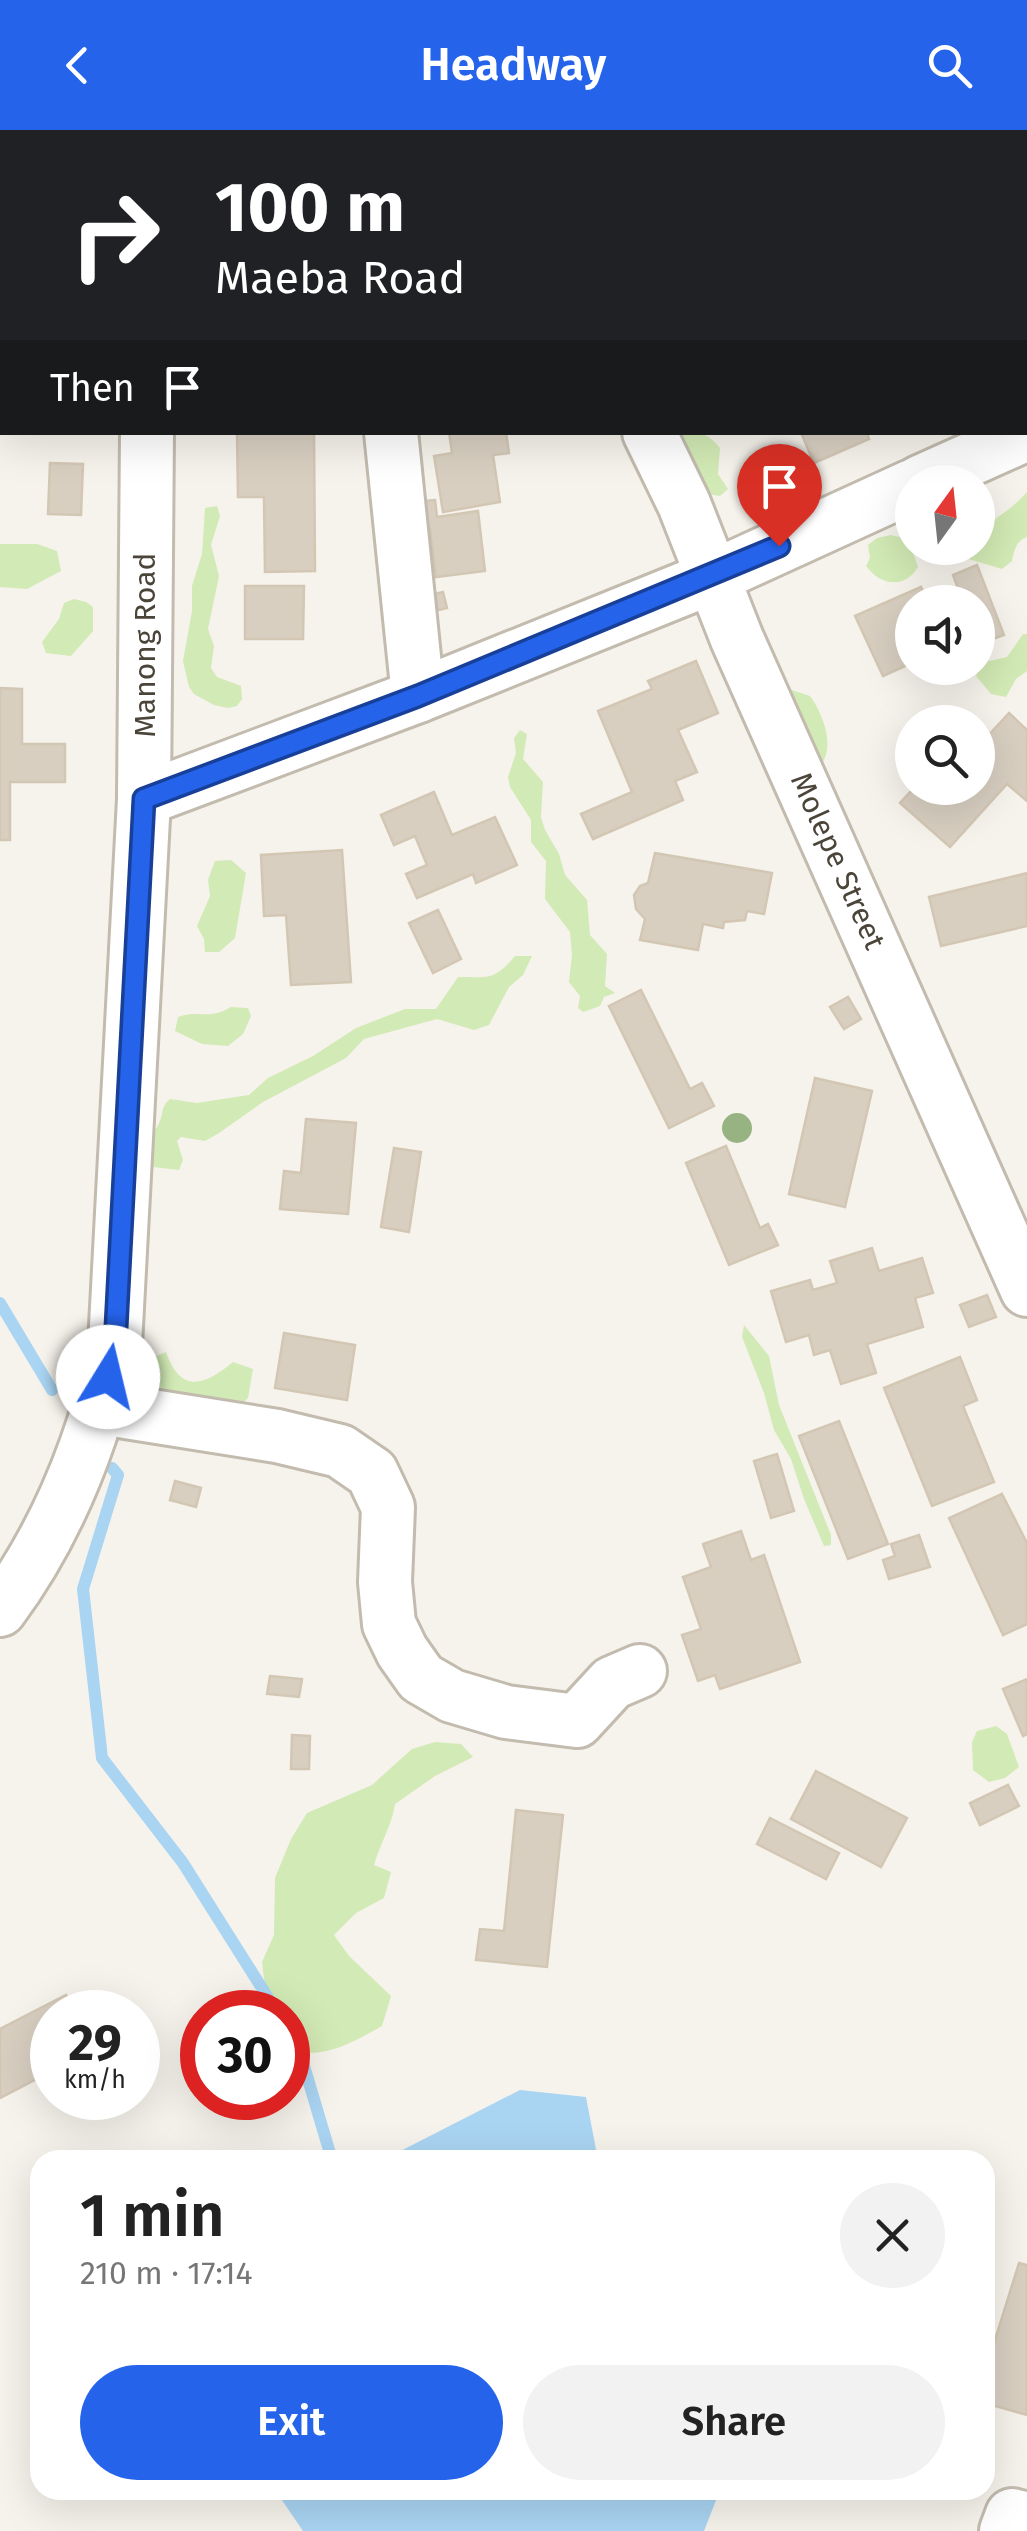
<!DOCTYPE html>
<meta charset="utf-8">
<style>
:root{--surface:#fff;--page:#f2f2f2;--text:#222;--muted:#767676;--accent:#2563eb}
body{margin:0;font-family:"Fira Sans",sans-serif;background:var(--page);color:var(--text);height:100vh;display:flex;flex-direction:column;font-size:38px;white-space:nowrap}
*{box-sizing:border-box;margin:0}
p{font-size:32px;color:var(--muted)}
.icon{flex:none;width:55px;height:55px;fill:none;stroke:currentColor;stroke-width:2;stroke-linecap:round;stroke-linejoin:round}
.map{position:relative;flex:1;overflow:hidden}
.side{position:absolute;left:30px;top:2020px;width:965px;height:350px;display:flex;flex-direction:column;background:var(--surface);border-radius:30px;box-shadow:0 10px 40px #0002}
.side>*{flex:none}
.guide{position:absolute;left:0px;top:0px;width:1028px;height:305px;box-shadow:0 10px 40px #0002;background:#202124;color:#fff;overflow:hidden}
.needle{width:65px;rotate:15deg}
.tools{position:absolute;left:895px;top:335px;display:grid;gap:20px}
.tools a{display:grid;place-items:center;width:100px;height:100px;border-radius:50%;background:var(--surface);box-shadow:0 10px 40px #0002;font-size:50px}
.speed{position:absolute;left:30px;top:1860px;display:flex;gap:20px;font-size:50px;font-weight:700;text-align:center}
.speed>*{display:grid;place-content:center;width:130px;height:130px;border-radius:50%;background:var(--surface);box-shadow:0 10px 40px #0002;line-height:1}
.speed small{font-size:25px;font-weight:400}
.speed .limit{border:15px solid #d22;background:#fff;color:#111}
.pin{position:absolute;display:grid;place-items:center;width:85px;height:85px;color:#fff;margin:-102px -42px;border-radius:50% 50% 50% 0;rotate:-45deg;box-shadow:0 0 10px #0007}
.pin .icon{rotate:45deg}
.me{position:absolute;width:110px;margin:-55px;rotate:9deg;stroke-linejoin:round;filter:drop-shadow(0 0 8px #0008)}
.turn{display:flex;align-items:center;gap:35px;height:210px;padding:0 50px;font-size:45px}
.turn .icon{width:130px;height:130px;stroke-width:2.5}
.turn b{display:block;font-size:70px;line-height:85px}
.then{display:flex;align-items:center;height:95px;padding:0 50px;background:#0003;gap:20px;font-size:38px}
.round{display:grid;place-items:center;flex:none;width:105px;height:105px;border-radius:52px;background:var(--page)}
.head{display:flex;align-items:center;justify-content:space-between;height:170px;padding:0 50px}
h1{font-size:60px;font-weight:600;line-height:75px}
.cta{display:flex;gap:20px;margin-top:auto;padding:20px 50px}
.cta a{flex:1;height:115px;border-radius:60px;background:var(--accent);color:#fff;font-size:40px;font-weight:600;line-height:115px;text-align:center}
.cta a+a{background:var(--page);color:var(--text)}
header{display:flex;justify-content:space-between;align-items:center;height:130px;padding:0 50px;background:var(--accent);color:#fff;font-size:45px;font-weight:600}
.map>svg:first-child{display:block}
</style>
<header><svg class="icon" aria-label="back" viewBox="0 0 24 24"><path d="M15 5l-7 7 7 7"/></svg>Headway<svg class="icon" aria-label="search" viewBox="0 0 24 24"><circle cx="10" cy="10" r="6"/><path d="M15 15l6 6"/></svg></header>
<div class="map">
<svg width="1027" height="2401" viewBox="0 0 1027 2401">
<rect width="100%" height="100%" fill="#f6f3ec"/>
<!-- green -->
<g fill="#d2eab5">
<path d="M 668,303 C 692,303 704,297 720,318 L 718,344 L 728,359 L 720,366 L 702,363 Z"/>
<path d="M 1027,362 L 1027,407 C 1016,411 1014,420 1012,431 L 1002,439 L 958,426 L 961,418 L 978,418 L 978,399 C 996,389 1013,378 1027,362 Z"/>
<path d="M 217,376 L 220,386 L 211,415 L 219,446 L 208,499 L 214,516 L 211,538 L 217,547 L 241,556 L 242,569 L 237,576 L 228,578 L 214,575 L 194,564 L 189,557 L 183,531 L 192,481 L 192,456 L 202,424 L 205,378 Z"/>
<path d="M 891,405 L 908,409 L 918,437 C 904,460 880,455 866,436 L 870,428 L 868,415 L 877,408 Z"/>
<path d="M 0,414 L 37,414 L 57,421 L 61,441 L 27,459 L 0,457 Z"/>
<path d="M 74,469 L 86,472 L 93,477 L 93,501 L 71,526 L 46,523 L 42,512 L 59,489 L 64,473 Z"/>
<path d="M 1023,504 L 1027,504 L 1027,541 L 1016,549 L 1006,567 L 991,564 L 976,546 L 980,533 L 1007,527 Z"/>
<path d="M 792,560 L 810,566 C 822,582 835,615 822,633 L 814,627 L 785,569 Z"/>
<path d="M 520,600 L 527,604 L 523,629 L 543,652 L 541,687 L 545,700 L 559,724 L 565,745 L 587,770 L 590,805 L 607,824 L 605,856 L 615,863 L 604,867 L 600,876 L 583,882 L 578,878 L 580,866 L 569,852 L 572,825 L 570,802 L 545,769 L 546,731 L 531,712 L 531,690 L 510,657 L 508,647 L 516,623 L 514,608 Z"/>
<path d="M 231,730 L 246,743 L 235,808 L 219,822 L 205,822 L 204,809 L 197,796 L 210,766 L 208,750 L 215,731 Z"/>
<path d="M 515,826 L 532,826 L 523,845 L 509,857 L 489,895 L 474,900 L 437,889 L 364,909 L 346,928 L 263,972 L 219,1003 L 205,1011 L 181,1007 L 177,1011 L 183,1030 L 179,1040 L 153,1037 C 139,1007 150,1014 160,991 C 164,980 161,977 170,969 L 197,973 L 249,965 L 268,948 L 313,926 L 356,898 L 405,879 L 436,879 L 458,847 C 488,847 494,851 515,826 Z"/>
<path d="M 231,877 L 248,878 L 251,886 L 243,904 L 228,916 L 202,914 L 175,901 L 178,887 C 200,879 208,891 231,877 Z"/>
<path d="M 744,1195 L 769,1226 L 779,1275 L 831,1405 L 831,1415 L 824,1416 L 804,1369 L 791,1329 L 774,1300 L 764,1263 L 742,1207 Z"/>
<path d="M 166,1222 C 181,1265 205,1255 233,1232 L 253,1239 L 248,1268 L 236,1279 L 177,1271 L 166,1260 L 145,1250 L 150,1229 Z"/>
<path d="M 996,1596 L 1007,1604 L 1019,1637 L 1005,1648 L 989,1652 L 973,1640 L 972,1612 L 977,1601 Z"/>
<path d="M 435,1612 L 461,1614 L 473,1627 L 435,1646 L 395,1674 C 392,1695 380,1714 374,1735 L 391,1742 L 384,1768 L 356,1783 L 334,1805 L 349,1826 L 391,1866 L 382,1896 C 352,1913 323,1930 288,1920 L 288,1882 L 268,1882 L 262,1832 L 274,1805 L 275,1748 L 291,1709 L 307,1683 L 372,1655 L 412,1619 Z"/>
</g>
<!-- water -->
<g fill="#a9d4f2">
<path d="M 520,1960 L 586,1967 L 598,2030 L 383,2030 Z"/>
<path d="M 275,2360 L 720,2360 L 704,2401 L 303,2401 Z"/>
</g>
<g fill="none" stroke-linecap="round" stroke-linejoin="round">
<!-- stream -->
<g stroke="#a9d4f2" stroke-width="12">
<path d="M 0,1173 L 52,1260"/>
<path d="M 112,1338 L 118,1345 L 83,1459 L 102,1628 L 183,1733 L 277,1882"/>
<path d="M 288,1899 L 299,1919 L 332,2030"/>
</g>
</g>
<!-- building -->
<g fill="#d8cfc1" stroke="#d3c7b4" stroke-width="2.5">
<path d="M 0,0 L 15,0 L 2,2 L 2,50 Z"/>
<path d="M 237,302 L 314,302 L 315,441 L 265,442 L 264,367 L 238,367 Z"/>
<path d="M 449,302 L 506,302 L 509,323 L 493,325 L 500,372 L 443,382 L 434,326 L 452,323 Z"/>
<path d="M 808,302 L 867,302 L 869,309 L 814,333 L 802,305 Z"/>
<path d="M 50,333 L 83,334 L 81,385 L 48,384 Z"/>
<path d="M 435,370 L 437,387 L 478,381 L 485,441 L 436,447 L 430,400 L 416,402 L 412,372 Z"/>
<path d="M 977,435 L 1004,505 L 979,514 L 978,472 L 963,472 L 953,445 Z"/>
<path d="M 245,456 L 304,456 L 303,509 L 245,509 Z"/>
<path d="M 921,457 L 928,472 L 912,472 L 912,533 L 883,546 L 855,486 Z"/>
<path d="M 443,462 L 447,478 L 421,484 L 418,468 Z"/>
<path d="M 696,531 L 718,583 L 678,600 L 697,642 L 675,651 L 683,670 L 593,709 L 581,684 L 632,662 L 598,581 L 652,559 L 648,551 Z"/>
<path d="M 0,558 L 22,559 L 22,614 L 65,614 L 65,652 L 10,652 L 10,710 L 0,710 Z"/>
<path d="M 1009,583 L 1027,600 L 1027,671 L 1007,654 L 950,717 L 900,673 L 914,658 L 978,658 L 978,602 L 985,609 Z"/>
<path d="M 434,662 L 452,705 L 495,687 L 517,735 L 476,753 L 473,744 L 417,768 L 406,744 L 427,735 L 415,706 L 394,715 L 381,685 Z"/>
<path d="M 342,720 L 351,852 L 291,855 L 286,785 L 264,786 L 261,725 Z"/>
<path d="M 655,723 L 772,743 L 764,784 L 747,781 L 745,790 L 724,792 L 723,798 L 703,794 L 698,820 L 640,810 L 645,789 L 636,779 L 634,765 L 640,756 L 648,753 Z"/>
<path d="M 1027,743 L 1027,796 L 941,816 L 929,767 Z"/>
<path d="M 438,780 L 461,829 L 433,843 L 409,793 Z"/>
<path d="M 641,860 L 690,959 L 702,953 L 714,976 L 669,998 L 609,876 Z"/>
<path d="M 848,867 L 861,889 L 844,899 L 830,877 Z"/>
<path d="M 815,948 L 872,961 L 845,1077 L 789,1064 Z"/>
<path d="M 306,989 L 356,993 L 348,1084 L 280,1079 L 284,1041 L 301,1043 Z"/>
<path d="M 726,1016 L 760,1098 L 768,1094 L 778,1115 L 729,1135 L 686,1033 Z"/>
<path d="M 394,1018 L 421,1022 L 409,1102 L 381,1097 Z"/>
<path d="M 872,1118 L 879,1141 L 922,1128 L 933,1163 L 915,1168 L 923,1197 L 867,1214 L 876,1243 L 841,1254 L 830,1220 L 814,1225 L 809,1205 L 786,1212 L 771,1161 L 810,1150 L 813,1160 L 837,1153 L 830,1131 Z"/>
<path d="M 987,1165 L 996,1187 L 969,1197 L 960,1175 Z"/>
<path d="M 284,1203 L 355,1215 L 347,1270 L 275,1258 Z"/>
<path d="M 960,1227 L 977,1270 L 963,1276 L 994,1352 L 932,1376 L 884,1258 Z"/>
<path d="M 839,1291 L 888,1414 L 848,1429 L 799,1306 Z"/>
<path d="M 777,1324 L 794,1381 L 771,1388 L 754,1331 Z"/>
<path d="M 175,1351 L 201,1358 L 196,1377 L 170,1370 Z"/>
<path d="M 1002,1364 L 1027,1413 L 1027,1494 L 1003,1505 L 949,1388 Z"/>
<path d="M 741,1401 L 751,1430 L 764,1425 L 800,1532 L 720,1559 L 715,1545 L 698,1551 L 682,1505 L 701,1499 L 683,1447 L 711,1437 L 703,1414 Z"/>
<path d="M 919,1405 L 930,1437 L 889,1449 L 883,1430 L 895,1426 L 891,1414 Z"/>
<path d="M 270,1546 L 302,1549 L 299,1567 L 267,1564 Z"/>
<path d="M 1027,1549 L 1027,1604 L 1023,1606 L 1003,1559 Z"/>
<path d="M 292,1605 L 310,1606 L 309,1639 L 291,1639 Z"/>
<path d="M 816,1641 L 907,1688 L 881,1737 L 791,1689 Z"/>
<path d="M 1008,1655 L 1019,1676 L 980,1695 L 970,1673 Z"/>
<path d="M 516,1680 L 563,1685 L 547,1837 L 476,1830 L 480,1799 L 504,1801 Z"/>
<path d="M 770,1688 L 839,1723 L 826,1749 L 757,1714 Z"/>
<path d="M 66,1865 L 75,1882 L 52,1882 L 52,1941 L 0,1968 L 0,1899 Z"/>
<path d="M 1019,2133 L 1027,2135 L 1027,2285 L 985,2273 L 985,2242 Z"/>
</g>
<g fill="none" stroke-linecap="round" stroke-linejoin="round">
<!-- minor casing -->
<g stroke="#c2bbae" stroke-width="58">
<g id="minor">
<path d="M 494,0 L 498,2"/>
<path d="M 156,2 L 156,0"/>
<path d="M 376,2 L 376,0"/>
<path d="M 391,302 L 418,566"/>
<path d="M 649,302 L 684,374 L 737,509 L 1027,1160"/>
<path d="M 920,352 L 1027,304"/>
<path d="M 144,669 L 418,566 L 713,447 L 912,356"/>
<path d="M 101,1278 L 277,1306 L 340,1321 L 372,1343 L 388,1377 L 385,1452 L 389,1494 L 402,1521 L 421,1548 L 452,1566 L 506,1582 L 577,1591 L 612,1553 L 640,1541"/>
<path d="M 0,1480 C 58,1402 94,1309 115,1215 L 144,669 L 147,302"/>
<path d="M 1006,2401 L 1012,2385 L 1027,2389"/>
</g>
</g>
<!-- minor -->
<use href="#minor" stroke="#fff" stroke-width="52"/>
</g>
<!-- trees -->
<circle fill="#97b381" cx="737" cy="998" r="15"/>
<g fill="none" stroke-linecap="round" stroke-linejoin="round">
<!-- route casing -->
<g stroke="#184099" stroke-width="25">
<path id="route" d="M 108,1247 L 115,1216 L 144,669 L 418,566 L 779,416"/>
</g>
<!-- route -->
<use href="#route" stroke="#2563eb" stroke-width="18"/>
</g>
<g text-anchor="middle" stroke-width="8" stroke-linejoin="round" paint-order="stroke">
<!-- street labels -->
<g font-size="30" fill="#4b4439" stroke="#fff">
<text transform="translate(145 515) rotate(-90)" y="10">Manong Road</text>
<text transform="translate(838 731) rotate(66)" y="10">Molepe Street</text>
</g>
</g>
</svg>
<div class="tools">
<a><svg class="needle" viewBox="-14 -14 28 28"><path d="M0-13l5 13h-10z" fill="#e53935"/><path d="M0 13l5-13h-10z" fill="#767676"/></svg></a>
<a><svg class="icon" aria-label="sound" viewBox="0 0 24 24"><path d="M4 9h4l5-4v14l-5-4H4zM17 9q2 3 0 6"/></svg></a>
<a><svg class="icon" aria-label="search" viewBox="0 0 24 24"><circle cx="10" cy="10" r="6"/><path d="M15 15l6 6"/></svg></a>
</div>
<div class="speed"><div>29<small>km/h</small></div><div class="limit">30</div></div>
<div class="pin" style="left:779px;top:416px;background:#d93025"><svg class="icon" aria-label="arrive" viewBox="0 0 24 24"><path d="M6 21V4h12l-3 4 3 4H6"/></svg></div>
<svg class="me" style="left:108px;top:1247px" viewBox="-20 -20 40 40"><circle r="19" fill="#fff"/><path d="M0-13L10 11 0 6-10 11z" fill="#2563eb"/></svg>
<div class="guide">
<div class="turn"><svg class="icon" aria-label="right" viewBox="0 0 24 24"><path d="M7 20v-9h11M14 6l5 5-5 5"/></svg><div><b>100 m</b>Maeba Road</div></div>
<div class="then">Then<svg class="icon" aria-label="arrive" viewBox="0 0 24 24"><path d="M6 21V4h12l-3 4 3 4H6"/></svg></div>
</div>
<section class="side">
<div class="head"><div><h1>1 min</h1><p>210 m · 17:14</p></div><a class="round"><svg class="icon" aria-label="close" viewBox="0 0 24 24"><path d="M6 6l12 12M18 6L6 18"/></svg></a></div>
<div class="cta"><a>Exit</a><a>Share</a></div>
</section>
</div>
